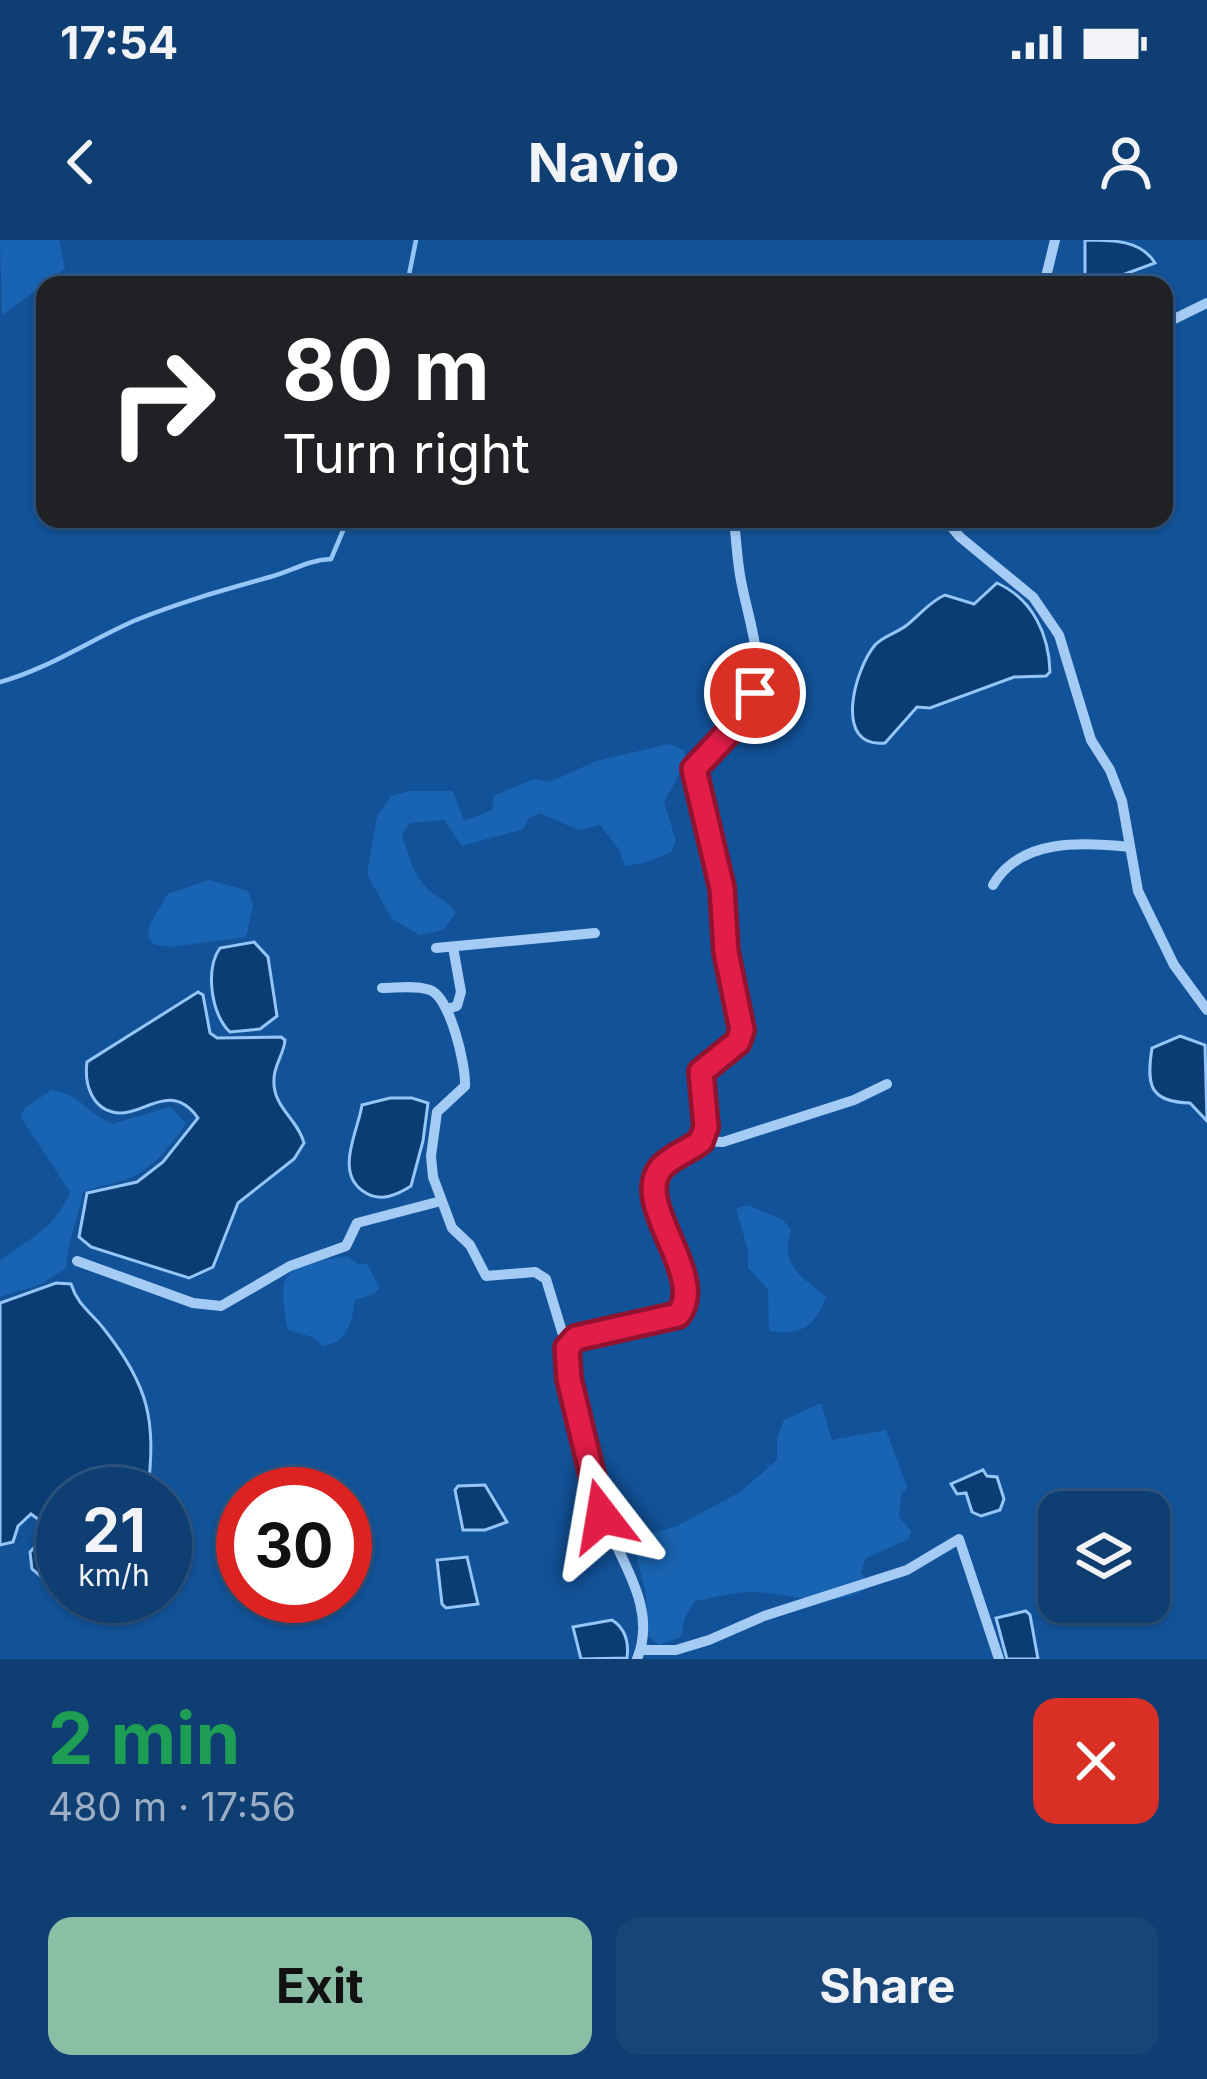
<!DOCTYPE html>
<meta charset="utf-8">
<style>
:root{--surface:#0e3e72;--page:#174577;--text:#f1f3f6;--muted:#9baec4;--line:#2e5784;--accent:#8abfa5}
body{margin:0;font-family:Inter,sans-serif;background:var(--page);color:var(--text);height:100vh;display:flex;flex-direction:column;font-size:45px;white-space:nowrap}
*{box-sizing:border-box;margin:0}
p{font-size:39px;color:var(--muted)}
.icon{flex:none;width:66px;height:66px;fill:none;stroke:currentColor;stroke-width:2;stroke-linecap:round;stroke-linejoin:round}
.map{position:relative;height:1419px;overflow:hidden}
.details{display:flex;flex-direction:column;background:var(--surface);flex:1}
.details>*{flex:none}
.banner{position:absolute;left:36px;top:36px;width:1137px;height:252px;border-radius:24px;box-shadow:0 3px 9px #0004,0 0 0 3px var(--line);background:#202124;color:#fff;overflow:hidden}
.buttons{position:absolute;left:1038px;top:1251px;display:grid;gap:24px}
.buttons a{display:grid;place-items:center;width:132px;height:132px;border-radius:24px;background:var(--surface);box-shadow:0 3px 9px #0004,0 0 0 3px var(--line);font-size:60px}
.speed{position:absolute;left:36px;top:1227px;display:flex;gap:24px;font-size:60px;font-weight:700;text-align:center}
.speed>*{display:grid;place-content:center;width:156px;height:156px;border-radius:50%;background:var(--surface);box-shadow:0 3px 9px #0004,0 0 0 3px var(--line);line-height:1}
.speed small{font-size:30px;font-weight:400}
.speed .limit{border:18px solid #d22;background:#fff;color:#111}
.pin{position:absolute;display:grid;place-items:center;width:102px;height:102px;color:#fff;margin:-51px;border:6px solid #fff;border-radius:50%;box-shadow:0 3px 12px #0007}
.me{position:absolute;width:132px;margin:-66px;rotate:346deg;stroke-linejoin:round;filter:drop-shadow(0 0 9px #0008)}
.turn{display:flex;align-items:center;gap:42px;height:252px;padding:0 48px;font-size:54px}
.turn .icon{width:156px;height:156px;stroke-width:2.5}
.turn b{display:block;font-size:84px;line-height:102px}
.round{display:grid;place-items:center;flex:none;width:126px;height:126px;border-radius:24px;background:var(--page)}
.head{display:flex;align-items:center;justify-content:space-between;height:204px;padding:0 48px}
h1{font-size:72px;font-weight:700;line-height:90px;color:#1e9e55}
.action{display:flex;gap:24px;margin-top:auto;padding:24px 48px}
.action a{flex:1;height:138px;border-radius:24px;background:var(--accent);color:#111;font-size:48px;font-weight:700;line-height:138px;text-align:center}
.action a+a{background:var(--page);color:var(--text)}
.status{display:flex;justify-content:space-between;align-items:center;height:84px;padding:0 60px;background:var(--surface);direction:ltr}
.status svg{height:33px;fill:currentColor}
header{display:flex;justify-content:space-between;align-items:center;height:156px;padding:0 48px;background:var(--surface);font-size:54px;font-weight:700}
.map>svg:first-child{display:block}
</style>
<div class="status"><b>17:54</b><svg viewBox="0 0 49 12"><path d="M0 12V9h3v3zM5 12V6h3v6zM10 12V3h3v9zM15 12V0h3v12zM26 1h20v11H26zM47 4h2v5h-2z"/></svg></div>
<header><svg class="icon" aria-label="back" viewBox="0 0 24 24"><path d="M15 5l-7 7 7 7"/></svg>Navio<svg class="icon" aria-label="person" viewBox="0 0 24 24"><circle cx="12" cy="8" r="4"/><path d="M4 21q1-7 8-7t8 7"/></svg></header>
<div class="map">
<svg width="1207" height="1419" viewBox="0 0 1207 1419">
<rect width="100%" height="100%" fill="#125298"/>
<!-- green -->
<g fill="#1964b2">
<path d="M 0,0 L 59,0 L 65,29 L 2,75 Z"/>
<path d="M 669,504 L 684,510 L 687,520 L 664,562 L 676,601 L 671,612 L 645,623 L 625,626 L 618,608 L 600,585 L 578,590 L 540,573 L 529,578 L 523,589 L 462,606 L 444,580 L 410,583 L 402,594 C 408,616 415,641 434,654 C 444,661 449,663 456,673 L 443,690 L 420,695 L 392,679 L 367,634 L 377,577 L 391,556 L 409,551 L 453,551 L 464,581 L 492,570 L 494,556 L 533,539 L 550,542 L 596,521 Z"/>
<path d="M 209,640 L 248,651 L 253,665 L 246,697 L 170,707 L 153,704 L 148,697 L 150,684 L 168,654 Z"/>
<path d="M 51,850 C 78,853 88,873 112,884 L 170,867 L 186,883 C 173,904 153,928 130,938 C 116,944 99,945 83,952 C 78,978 67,1002 66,1028 L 42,1044 L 0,1057 L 0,1020 C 29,999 57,987 70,952 L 21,878 L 24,869 Z"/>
<path d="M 747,965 L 783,980 L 791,990 C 780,1027 800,1034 826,1057 C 814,1087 801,1096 769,1091 L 768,1049 L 748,1028 L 748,1010 L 736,969 Z"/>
<path d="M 347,1016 L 358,1024 L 367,1024 L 380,1048 L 374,1054 L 355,1060 C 352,1081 348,1103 322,1106 L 315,1098 L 288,1090 C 275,1026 286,1027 347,1016 Z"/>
<path d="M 821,1163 L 832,1200 L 886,1190 L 907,1247 L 901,1255 L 899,1277 L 911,1291 L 909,1299 L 866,1318 L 861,1332 L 869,1347 C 828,1372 798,1353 754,1352 C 735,1351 714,1358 695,1361 L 685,1377 L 681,1397 L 659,1405 L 648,1396 L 646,1355 L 635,1310 L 647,1295 L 677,1286 L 740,1252 L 777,1220 L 777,1198 L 784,1180 Z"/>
</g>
<!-- water -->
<g fill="#0b3c74" stroke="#95c6f7" stroke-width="3">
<path d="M 1085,0 C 1113,0 1141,0 1155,23 L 1106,41 L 1085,43 Z"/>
<path d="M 997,343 C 1033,359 1049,395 1050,432 L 1046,436 L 1014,437 L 930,468 L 917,467 L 885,503 C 833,509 854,430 875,405 C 883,396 897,393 907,385 C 921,374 929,362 945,355 L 974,364 Z"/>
<path d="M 254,702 L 268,717 L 277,776 L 260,789 L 230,792 C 211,775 205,729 220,708 Z"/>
<path d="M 198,752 L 203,755 L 210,793 L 217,798 L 281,797 L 285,800 C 284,814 274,825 274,839 C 272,867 298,879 304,903 L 294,919 L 238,963 L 213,1027 L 189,1038 L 91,1007 L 79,997 L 87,953 L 137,942 L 163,922 L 198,878 C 171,840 144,875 119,873 C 92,871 84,844 87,822 Z"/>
<path d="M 1180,796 L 1205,805 L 1207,881 L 1190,863 C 1150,862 1146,846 1152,808 Z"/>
<path d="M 390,858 L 412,858 L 428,863 L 423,901 L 411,946 C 397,955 381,962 366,953 C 333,934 358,892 362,865 Z"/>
<path d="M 56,1043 L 71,1044 C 78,1066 91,1072 104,1089 C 149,1146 156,1180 148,1250 L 146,1254 L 63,1254 L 63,1277 L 42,1282 L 31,1274 L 18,1286 L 13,1302 L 0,1305 L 0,1063 Z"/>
<path d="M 983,1230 L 987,1236 L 997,1237 L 1004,1259 L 1000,1270 L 981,1276 L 972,1272 L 966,1253 L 957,1254 L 951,1244 Z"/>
<path d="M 485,1245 L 507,1282 L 485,1290 L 463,1290 L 455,1250 L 458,1246 Z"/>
<path d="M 63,1291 L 63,1343 L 49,1343 L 32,1329 L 30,1312 L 42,1299 Z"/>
<path d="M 467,1317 L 478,1364 L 446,1368 L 442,1364 L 437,1320 Z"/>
<path d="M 1026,1371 L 1030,1375 L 1038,1419 L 1007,1419 L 996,1378 Z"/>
<path d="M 612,1380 C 626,1389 629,1403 627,1418 L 581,1419 L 573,1387 Z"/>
</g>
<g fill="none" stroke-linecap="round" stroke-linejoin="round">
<!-- stream -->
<g stroke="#95c6f7" stroke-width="4.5">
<path d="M 407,45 L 416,0"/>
<path d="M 0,442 C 48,429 90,400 136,380 C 180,362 224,350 270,337 C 292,331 308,320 331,319 L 348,279"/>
</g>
<!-- minor -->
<g stroke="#a3cbf4" stroke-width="10">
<path d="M 1044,45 L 1055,0"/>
<path d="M 1164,84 L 1207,63"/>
<path d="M 945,279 L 960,297 L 1033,357 L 1059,395 L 1091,500 L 1110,530 L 1122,561 L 1138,651 L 1174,725 L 1207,770"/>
<path d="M 993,645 C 1020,598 1083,602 1130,607"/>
<path d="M 436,708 L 595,693"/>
<path d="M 382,748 C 397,748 416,745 430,750 C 450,757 466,825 465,846 L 437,872 L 431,916 L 433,937 L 452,988 L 470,1005 L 486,1036 L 535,1032 L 546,1039 L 567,1108"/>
<path d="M 447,769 L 457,766 L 461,752 L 453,707"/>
<path d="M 701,901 L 723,902 L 854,860 L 887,844"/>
<path d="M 77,1021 L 193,1063 L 221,1066 L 290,1026 L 346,1006 L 357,983 L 441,961"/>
<path d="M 641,1410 L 676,1410 L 709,1400 L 764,1376 L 907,1330 L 959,1299 L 999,1419"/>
<path d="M 637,1419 C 660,1363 613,1313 598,1262 C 584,1216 573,1165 566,1117 L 576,1098 L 669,1078 L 683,1070 C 698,1029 635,961 660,928 C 670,916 689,911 701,901 L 706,887 L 701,833 L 741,797 L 742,782 L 726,712 L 722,648 L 694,538 C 696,503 745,491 754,457 C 765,418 746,373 740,335 C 737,317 736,298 734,279"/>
</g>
</g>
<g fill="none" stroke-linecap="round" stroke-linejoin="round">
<!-- route casing -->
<g stroke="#92132f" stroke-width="30">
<path id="route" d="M 602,1276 L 569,1139 L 567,1108 L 576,1098 L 678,1075 C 709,1036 631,964 661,928 C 671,916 689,911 701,901 L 706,887 L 701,832 L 738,802 L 742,790 L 726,712 L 722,648 L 694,529 L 744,476 L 755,453"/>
</g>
<!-- route -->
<use href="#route" stroke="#e11d48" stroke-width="21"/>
</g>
</svg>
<div class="buttons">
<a><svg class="icon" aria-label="layers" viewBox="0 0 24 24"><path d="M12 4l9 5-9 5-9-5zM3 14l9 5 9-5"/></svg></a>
</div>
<div class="speed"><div>21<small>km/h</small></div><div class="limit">30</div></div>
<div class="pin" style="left:755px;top:453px;background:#d93025"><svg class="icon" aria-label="arrive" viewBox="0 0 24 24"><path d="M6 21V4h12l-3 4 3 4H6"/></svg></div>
<svg class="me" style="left:602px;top:1276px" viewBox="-20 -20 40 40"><path d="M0-17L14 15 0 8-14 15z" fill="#e11d48" stroke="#fff" stroke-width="4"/></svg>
<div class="banner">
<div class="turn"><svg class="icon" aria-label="right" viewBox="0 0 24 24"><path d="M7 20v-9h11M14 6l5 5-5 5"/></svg><div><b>80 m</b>Turn right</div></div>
</div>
</div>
<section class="details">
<div class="head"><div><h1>2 min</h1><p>480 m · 17:56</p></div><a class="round" style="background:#d93025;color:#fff"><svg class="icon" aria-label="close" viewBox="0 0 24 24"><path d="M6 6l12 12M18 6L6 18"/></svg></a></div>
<div class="action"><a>Exit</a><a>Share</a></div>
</section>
